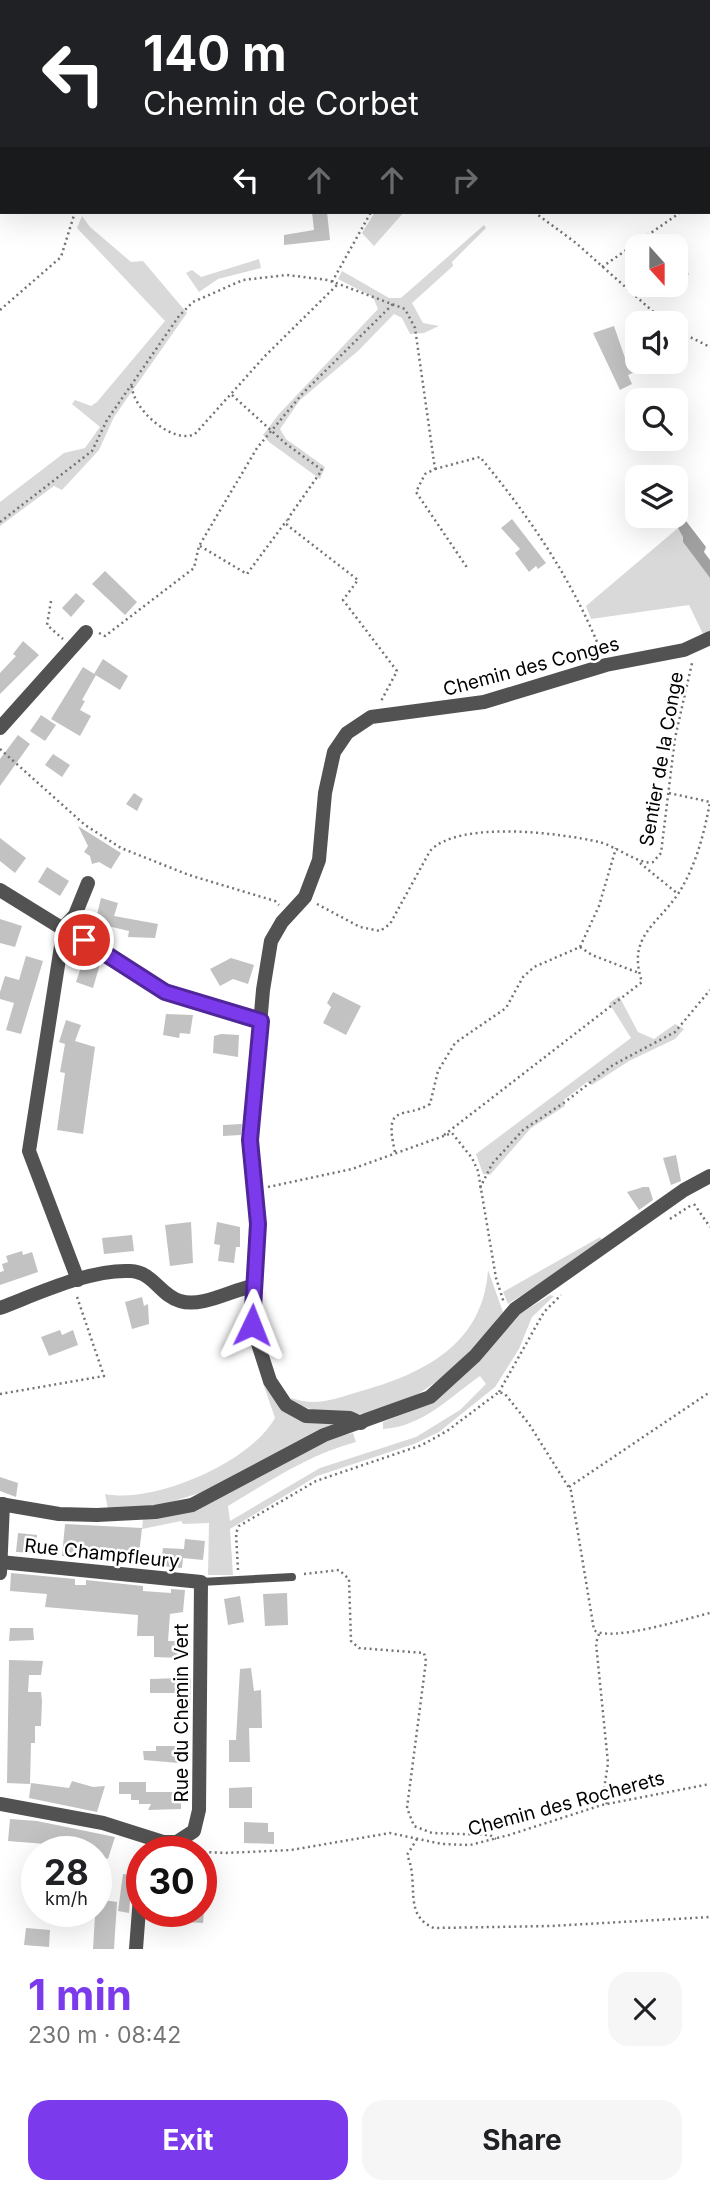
<!DOCTYPE html>
<meta charset="utf-8">
<style>
:root{--surface:#fff;--page:#f6f6f6;--text:#202124;--muted:#757577;--accent:#7c3aed}
body{margin:0;font-family:Inter,sans-serif;background:var(--page);color:var(--text);height:100vh;display:flex;flex-direction:column;font-size:26px;white-space:nowrap}
*{box-sizing:border-box;margin:0}
p{font-size:23px;color:var(--muted)}
.icon{flex:none;width:38px;height:38px;fill:none;stroke:currentColor;stroke-width:2;stroke-linecap:round;stroke-linejoin:round}
.map{position:relative;height:1949px;overflow:hidden}
.sheet{display:flex;flex-direction:column;background:var(--surface);flex:1}
.sheet>*{flex:none}
.guide{position:absolute;left:0px;top:0px;width:710px;height:214px;box-shadow:0 7px 28px #0002;background:#202124;color:#fff;overflow:hidden}
.needle{width:46px;rotate:159deg}
.buttons{position:absolute;left:625px;top:234px;display:grid;gap:14px}
.buttons a{display:grid;place-items:center;width:63px;height:63px;border-radius:14px;background:var(--surface);box-shadow:0 7px 28px #0002;font-size:35px}
.speed{position:absolute;left:21px;top:1836px;display:flex;gap:14px;font-size:35px;font-weight:700;text-align:center}
.speed>*{display:grid;place-content:center;width:91px;height:91px;border-radius:50%;background:var(--surface);box-shadow:0 7px 28px #0002;line-height:1}
.speed small{font-size:18px;font-weight:400}
.speed .limit{border:10px solid #d22;background:#fff;color:#111}
.pin{position:absolute;display:grid;place-items:center;width:60px;height:60px;color:#fff;margin:-30px;border:4px solid #fff;border-radius:50%;box-shadow:0 2px 7px #0007}
.me{position:absolute;width:77px;margin:-38px;rotate:2deg;stroke-linejoin:round;filter:drop-shadow(0 0 5px #0008)}
.turn{display:flex;align-items:center;gap:24px;height:147px;padding:0 28px;font-size:32px}
.turn .icon{width:91px;height:91px;stroke-width:2.5}
.turn b{display:block;font-size:49px;line-height:60px}
.lanes{display:flex;align-items:center;height:66px;padding:0 28px;background:#0003;justify-content:center;gap:35px;direction:ltr}
.lanes .off{opacity:.35}
.round{display:grid;place-items:center;flex:none;width:74px;height:74px;border-radius:21px;background:var(--page)}
.head{display:flex;align-items:center;justify-content:space-between;height:119px;padding:0 28px}
h1{font-size:42px;font-weight:700;line-height:52px;color:var(--accent)}
.button{display:flex;gap:14px;margin-top:auto;padding:14px 28px}
.button a{flex:1;height:80px;border-radius:21px;background:var(--accent);color:#fff;font-size:28px;font-weight:700;line-height:80px;text-align:center}
.button a+a{background:var(--page);color:var(--text)}
.map>svg:first-child{display:block}
</style>
<div class="map">
<svg width="710" height="1949" viewBox="0 0 710 1949">
<rect width="100%" height="100%" fill="#fff"/>
<!-- green -->
<g fill="#d9d9d9">
<path d="M 375,212 L 404,212 L 374,246 L 362,233 Z"/>
<path d="M 82,216 L 90,227 L 131,262 L 143,261 L 187,313 L 114,417 L 99,450 L 62,490 L 54,486 L 0,526 L 0,502 L 64,453 L 85,448 L 100,427 L 72,404 L 75,400 L 91,406 L 97,402 L 165,321 L 77,228 Z"/>
<path d="M 484,225 L 486,228 L 452,262 L 453,266 L 412,303 L 423,323 L 439,326 L 424,333 L 410,334 L 402,318 L 394,314 L 358,351 L 300,400 L 280,429 L 286,439 L 325,467 L 320,479 L 269,442 L 263,435 L 279,414 L 378,309 L 373,297 L 338,279 L 342,271 L 389,298 L 401,298 Z"/>
<path d="M 259,259 L 261,268 L 218,279 L 199,292 L 186,273 L 192,270 L 201,277 Z"/>
<path d="M 678,528 L 684,537 L 683,542 L 710,578 L 710,632 L 704,636 L 689,605 L 591,619 L 586,606 Z"/>
<path d="M 619,996 L 638,1032 L 654,1039 L 675,1024 L 684,1029 L 675,1039 L 629,1061 L 592,1085 L 587,1082 L 564,1100 L 565,1106 L 531,1128 L 490,1175 L 483,1174 L 476,1154 L 631,1038 L 609,1003 Z"/>
<path d="M 600,1237 L 604,1242 L 508,1304 L 503,1292 Z"/>
<path d="M 488,1270 L 503,1312 C 452,1380 380,1443 290,1401 L 291,1398 C 317,1407 334,1399 358,1392 C 423,1374 483,1345 488,1270 Z"/>
<path d="M 550,1295 L 554,1296 L 532,1317 L 519,1349 L 495,1387 L 439,1432 L 414,1444 L 317,1476 L 230,1529 L 233,1575 L 208,1575 L 209,1523 L 183,1524 L 181,1521 L 142,1529 L 143,1518 L 332,1438 L 353,1433 L 356,1442 C 308,1455 270,1481 228,1506 L 230,1521 L 320,1468 L 416,1437 L 460,1410 L 486,1384 L 480,1376 C 450,1397 422,1427 383,1429 L 383,1422 L 434,1402 L 515,1317 Z"/>
<path d="M 263,1383 L 277,1403 L 340,1419 L 337,1427 L 318,1430 L 203,1492 L 161,1505 L 108,1509 L 105,1494 C 154,1504 251,1462 275,1418 Z"/>
</g>
<!-- water -->
<path fill="#a0a0a0" d="M 686,521 L 706,547 L 704,552 L 710,560 L 710,578 L 683,542 L 683,537 L 678,528 Z"/>
<!-- building -->
<g fill="#c2c2c2">
<path d="M 312,212 L 327,212 L 330,240 L 284,245 L 284,235 L 314,230 Z"/>
<path d="M 676,255 L 689,274 L 676,284 Z"/>
<path d="M 614,326 L 625,358 L 637,352 L 637,371 L 628,375 L 632,384 L 620,390 L 593,333 Z"/>
<path d="M 512,519 L 546,563 L 538,569 L 536,566 L 529,572 L 515,553 L 520,549 L 501,528 Z"/>
<path d="M 105,571 L 137,602 L 125,615 L 92,584 Z"/>
<path d="M 76,593 L 85,601 L 71,617 L 62,608 Z"/>
<path d="M 23,641 L 39,655 L 0,694 L 0,673 L 16,656 L 13,654 Z"/>
<path d="M 103,659 L 128,676 L 120,690 L 94,674 Z"/>
<path d="M 83,667 L 96,675 L 82,700 L 85,701 L 80,710 L 91,716 L 80,736 L 51,719 Z"/>
<path d="M 41,715 L 56,725 L 45,741 L 30,731 Z"/>
<path d="M 18,735 L 30,744 L 0,786 L 0,759 Z"/>
<path d="M 53,754 L 70,765 L 62,777 L 45,765 Z"/>
<path d="M 134,793 L 143,799 L 137,811 L 126,804 Z"/>
<path d="M 78,826 L 121,853 L 111,869 L 99,862 L 92,864 L 90,856 L 84,852 L 88,846 Z"/>
<path d="M 0,838 L 26,858 L 15,873 L 0,861 Z"/>
<path d="M 47,867 L 69,881 L 60,896 L 38,882 Z"/>
<path d="M 101,898 L 118,903 L 114,916 L 158,924 L 155,938 L 128,937 L 129,931 L 95,923 Z"/>
<path d="M 0,919 L 22,926 L 15,947 L 0,943 Z"/>
<path d="M 26,956 L 43,961 L 21,1034 L 6,1030 L 14,1003 L 0,999 L 0,992 L 5,976 L 19,980 Z"/>
<path d="M 84,958 L 100,964 L 93,988 L 76,982 Z"/>
<path d="M 231,958 L 254,965 L 248,984 L 233,979 L 220,986 L 210,969 Z"/>
<path d="M 333,992 L 361,1006 L 346,1035 L 323,1023 L 331,1007 L 327,1003 Z"/>
<path d="M 166,1014 L 193,1015 L 190,1034 L 180,1033 L 179,1038 L 163,1035 Z"/>
<path d="M 66,1020 L 81,1025 L 75,1041 L 95,1047 L 83,1134 L 57,1130 L 65,1073 L 60,1072 L 65,1044 L 59,1042 Z"/>
<path d="M 221,1034 L 239,1035 L 238,1057 L 213,1053 L 214,1036 Z"/>
<path d="M 242,1124 L 241,1135 L 223,1136 L 223,1125 Z"/>
<path d="M 676,1155 L 681,1181 L 671,1185 L 663,1158 Z"/>
<path d="M 643,1187 L 649,1187 L 653,1200 L 639,1210 L 627,1192 Z"/>
<path d="M 191,1222 L 193,1263 L 170,1266 L 165,1225 Z"/>
<path d="M 217,1222 L 240,1227 L 240,1247 L 236,1247 L 234,1263 L 218,1261 L 220,1245 L 214,1244 Z"/>
<path d="M 132,1235 L 134,1251 L 104,1254 L 102,1238 Z"/>
<path d="M 22,1251 L 23,1255 L 32,1252 L 38,1272 L 0,1285 L 0,1272 L 4,1271 L 2,1264 L 8,1262 L 6,1256 Z"/>
<path d="M 142,1297 L 144,1306 L 148,1304 L 149,1324 L 132,1329 L 125,1302 Z"/>
<path d="M 60,1330 L 62,1335 L 73,1330 L 78,1345 L 49,1356 L 41,1337 Z"/>
<path d="M 0,1477 L 18,1483 L 16,1497 L 0,1491 Z"/>
<path d="M 65,1524 L 142,1528 L 138,1563 L 62,1556 Z"/>
<path d="M 18,1533 L 37,1535 L 35,1553 L 16,1552 Z"/>
<path d="M 185,1539 L 205,1541 L 203,1560 L 183,1558 L 182,1568 L 161,1566 L 163,1548 L 184,1549 Z"/>
<path d="M 11,1573 L 75,1579 L 75,1585 L 86,1585 L 86,1580 L 143,1586 L 143,1591 L 171,1593 L 171,1589 L 185,1590 L 183,1612 L 170,1614 L 168,1641 L 182,1641 L 181,1658 L 154,1657 L 154,1636 L 137,1636 L 138,1615 L 45,1607 L 47,1594 L 10,1591 Z"/>
<path d="M 287,1593 L 288,1625 L 265,1626 L 263,1594 Z"/>
<path d="M 240,1596 L 244,1622 L 228,1625 L 224,1599 Z"/>
<path d="M 10,1628 L 33,1628 L 34,1640 L 9,1641 Z"/>
<path d="M 9,1660 L 43,1661 L 41,1675 L 29,1675 L 28,1692 L 41,1692 L 42,1701 L 41,1726 L 35,1726 L 35,1743 L 31,1743 L 30,1784 L 7,1783 Z"/>
<path d="M 251,1668 L 254,1691 L 261,1690 L 262,1728 L 249,1728 L 250,1762 L 229,1762 L 229,1740 L 236,1740 L 240,1669 Z"/>
<path d="M 181,1678 L 191,1678 L 190,1708 L 179,1708 L 178,1693 L 150,1693 L 150,1679 Z"/>
<path d="M 156,1746 L 178,1746 L 178,1763 L 144,1760 L 143,1751 L 156,1751 Z"/>
<path d="M 72,1781 L 93,1787 L 105,1786 L 97,1812 L 29,1798 L 31,1783 L 69,1788 Z"/>
<path d="M 119,1782 L 146,1782 L 146,1792 L 181,1792 L 181,1809 L 148,1810 L 151,1804 L 139,1804 L 139,1800 L 131,1800 L 131,1794 L 119,1794 Z"/>
<path d="M 252,1787 L 252,1808 L 229,1808 L 229,1788 Z"/>
<path d="M 10,1819 L 37,1821 L 115,1837 L 108,1859 L 90,1852 L 92,1847 L 59,1836 L 58,1845 L 8,1841 Z"/>
<path d="M 244,1822 L 268,1823 L 268,1832 L 274,1832 L 274,1844 L 244,1843 Z"/>
<path d="M 123,1874 L 132,1875 L 129,1913 L 118,1911 Z"/>
<path d="M 96,1899 L 117,1902 L 114,1949 L 93,1949 Z"/>
<path d="M 183,1911 L 204,1911 L 203,1923 L 182,1922 Z"/>
<path d="M 26,1928 L 50,1930 L 49,1947 L 24,1945 Z"/>
</g>
<g fill="none" stroke-linecap="round" stroke-linejoin="round">
<!-- path -->
<g stroke="#747474" stroke-width="2.5" stroke-dasharray="2 3.5" stroke-linecap="butt">
<path d="M 422,0 L 422,2"/>
<path d="M 709,19 L 710,19"/>
<path d="M 709,185 L 710,187"/>
<path d="M 709,192 L 710,189"/>
<path d="M 534,212 L 576,243 L 667,324"/>
<path d="M 602,267 L 681,212"/>
<path d="M 332,282 L 371,212"/>
<path d="M 0,310 L 61,257 L 75,212"/>
<path d="M 676,330 L 710,347"/>
<path d="M 132,386 C 132,408 172,445 195,434 L 265,356 L 338,284"/>
<path d="M 232,395 L 285,443 L 322,470 L 289,517 L 287,525 L 358,580 L 343,600 L 397,671 L 380,703"/>
<path d="M 435,469 L 480,457 C 530,517 573,581 602,654"/>
<path d="M 0,522 L 92,451 L 107,420 L 179,316 L 193,302 L 243,280 L 287,275 L 328,280 L 405,309 L 415,328 L 435,469 L 425,474 L 416,492 L 468,569"/>
<path d="M 200,546 L 247,574 L 287,520"/>
<path d="M 51,601 L 47,625 L 63,639"/>
<path d="M 99,633 L 105,636 L 194,568 L 199,546 L 257,448 L 303,393 L 393,304"/>
<path d="M 0,749 L 85,825 L 121,848 L 189,875 L 275,901 L 279,905"/>
<path d="M 669,793 L 710,802"/>
<path d="M 640,863 L 678,894"/>
<path d="M 317,904 L 360,927 L 380,931 L 390,924 L 430,851 C 458,820 561,833 599,842 C 616,846 641,866 653,862 L 661,853 L 675,738 L 692,663"/>
<path d="M 580,947 L 592,955 L 639,973"/>
<path d="M 444,1135 L 642,982 C 627,937 656,926 678,894 C 696,866 704,834 710,802"/>
<path d="M 395,1152 C 383,1101 404,1120 430,1104 L 438,1071 L 455,1043 L 506,1008 L 523,977 L 534,967 L 580,947 L 599,906 L 616,848"/>
<path d="M 268,1187 L 352,1169 L 452,1133 L 472,1158 L 478,1171 L 496,1278 L 504,1303"/>
<path d="M 480,1188 L 492,1164 L 523,1130 L 565,1102 L 613,1065 L 675,1032 L 710,990"/>
<path d="M 694,1204 L 710,1227"/>
<path d="M 670,1219 L 693,1204"/>
<path d="M 499,1392 L 544,1312 L 561,1295"/>
<path d="M 0,1394 L 104,1376 L 76,1294"/>
<path d="M 569,1487 L 710,1392"/>
<path d="M 238,1570 L 236,1533 L 239,1526 L 316,1481 L 422,1445 L 447,1431 L 499,1392 L 505,1394 L 529,1424 L 571,1491 L 594,1630 C 610,1643 688,1618 710,1613"/>
<path d="M 304,1574 L 339,1570 L 349,1579 L 351,1641 L 359,1648 L 424,1653 L 426,1661 L 407,1808 L 414,1826 L 432,1833 L 490,1835 L 496,1839"/>
<path d="M 599,1634 L 596,1643 L 608,1763 L 603,1796 L 607,1804"/>
<path d="M 417,1839 L 407,1855 C 420,1883 402,1915 434,1928 L 551,1926 L 710,1917"/>
<path d="M 194,1847 L 204,1852 L 225,1853 L 291,1850 L 390,1833 L 442,1844 L 470,1845 L 509,1835 L 602,1805 L 710,1784"/>
</g>
<!-- lane -->
<path stroke="#525252" stroke-width="8" d="M 201,1582 L 292,1577"/>
<!-- street -->
<g stroke="#525252" stroke-width="14">
<path d="M 0,174 L 2,175"/>
<path d="M 0,728 L 86,632"/>
<path d="M 0,890 L 165,992 L 261,1021"/>
<path d="M 78,1280 L 29,1151 L 64,927 L 75,915 L 88,883"/>
<path d="M 0,1308 C 37,1294 90,1269 130,1271 C 154,1272 159,1295 180,1301 C 202,1308 231,1290 253,1286"/>
<path d="M 361,1423 L 350,1418 L 306,1416 L 286,1405 L 270,1381 L 252,1325 L 258,1224 L 250,1140 L 263,990 L 271,941 L 282,922 L 305,897 L 319,860 L 325,793 L 334,752 L 347,733 L 371,717 L 484,702 L 606,665 L 684,650 L 710,638"/>
<path d="M 0,1504 L 59,1514 L 97,1515 L 155,1512 L 192,1505 L 324,1435 L 430,1397 L 475,1356 L 515,1309 L 684,1190 L 710,1176"/>
<path d="M 0,1562 L 201,1582 L 199,1810 L 194,1831 L 177,1842 L 163,1842 L 103,1823 L 0,1804"/>
<path d="M 0,1573 L 3,1504"/>
<path d="M 136,1949 L 142,1870"/>
</g>
</g>
<g fill="none" stroke-linecap="round" stroke-linejoin="round">
<!-- route casing -->
<g stroke="#51269a" stroke-width="18">
<path id="route" d="M 84,940 L 165,992 L 261,1021 L 250,1140 L 258,1224 L 252,1325"/>
</g>
<!-- route -->
<use href="#route" stroke="#7c3aed" stroke-width="12"/>
</g>
<g text-anchor="middle" stroke-width="5" stroke-linejoin="round" paint-order="stroke">
<!-- street labels -->
<g font-size="19" fill="#000" stroke="#fff">
<text transform="translate(531 666) rotate(-15)" y="7">Chemin des Conges</text>
<text transform="translate(661 759) rotate(-80)" y="7">Sentier de la Conge</text>
<text transform="translate(102 1553) rotate(6)" y="7">Rue Champfleury</text>
<text transform="translate(181 1713) rotate(-90)" y="7">Rue du Chemin Vert</text>
<text transform="translate(566 1803) rotate(-15)" y="7">Chemin des Rocherets</text>
</g>
</g>
</svg>
<div class="buttons">
<a><svg class="needle" viewBox="-14 -14 28 28"><path d="M0-13l5 13h-10z" fill="#e53935"/><path d="M0 13l5-13h-10z" fill="#757577"/></svg></a>
<a><svg class="icon" aria-label="sound" viewBox="0 0 24 24"><path d="M4 9h4l5-4v14l-5-4H4zM17 9q2 3 0 6"/></svg></a>
<a><svg class="icon" aria-label="search" viewBox="0 0 24 24"><circle cx="10" cy="10" r="6"/><path d="M15 15l6 6"/></svg></a>
<a><svg class="icon" aria-label="layers" viewBox="0 0 24 24"><path d="M12 4l9 5-9 5-9-5zM3 14l9 5 9-5"/></svg></a>
</div>
<div class="speed"><div>28<small>km/h</small></div><div class="limit">30</div></div>
<div class="pin" style="left:84px;top:940px;background:#d93025"><svg class="icon" aria-label="arrive" viewBox="0 0 24 24"><path d="M6 21V4h12l-3 4 3 4H6"/></svg></div>
<svg class="me" style="left:252px;top:1325px" viewBox="-20 -20 40 40"><path d="M0-17L14 15 0 8-14 15z" fill="#7c3aed" stroke="#fff" stroke-width="4"/></svg>
<div class="guide">
<div class="turn"><svg class="icon" aria-label="left" viewBox="0 0 24 24"><path d="M17 20v-9H6M10 6l-5 5 5 5"/></svg><div><b>140 m</b>Chemin de Corbet</div></div>
<div class="lanes"><svg class="icon" aria-label="left" viewBox="0 0 24 24"><path d="M17 20v-9H6M10 6l-5 5 5 5"/></svg><svg class="icon off" aria-label="ahead" viewBox="0 0 24 24"><path d="M12 20V5M6 11l6-6 6 6"/></svg><svg class="icon off" aria-label="ahead" viewBox="0 0 24 24"><path d="M12 20V5M6 11l6-6 6 6"/></svg><svg class="icon off" aria-label="right" viewBox="0 0 24 24"><path d="M7 20v-9h11M14 6l5 5-5 5"/></svg></div>
</div>
</div>
<section class="sheet">
<div class="head"><div><h1>1 min</h1><p>230 m · 08:42</p></div><a class="round"><svg class="icon" aria-label="close" viewBox="0 0 24 24"><path d="M6 6l12 12M18 6L6 18"/></svg></a></div>
<div class="button"><a>Exit</a><a>Share</a></div>
</section>
